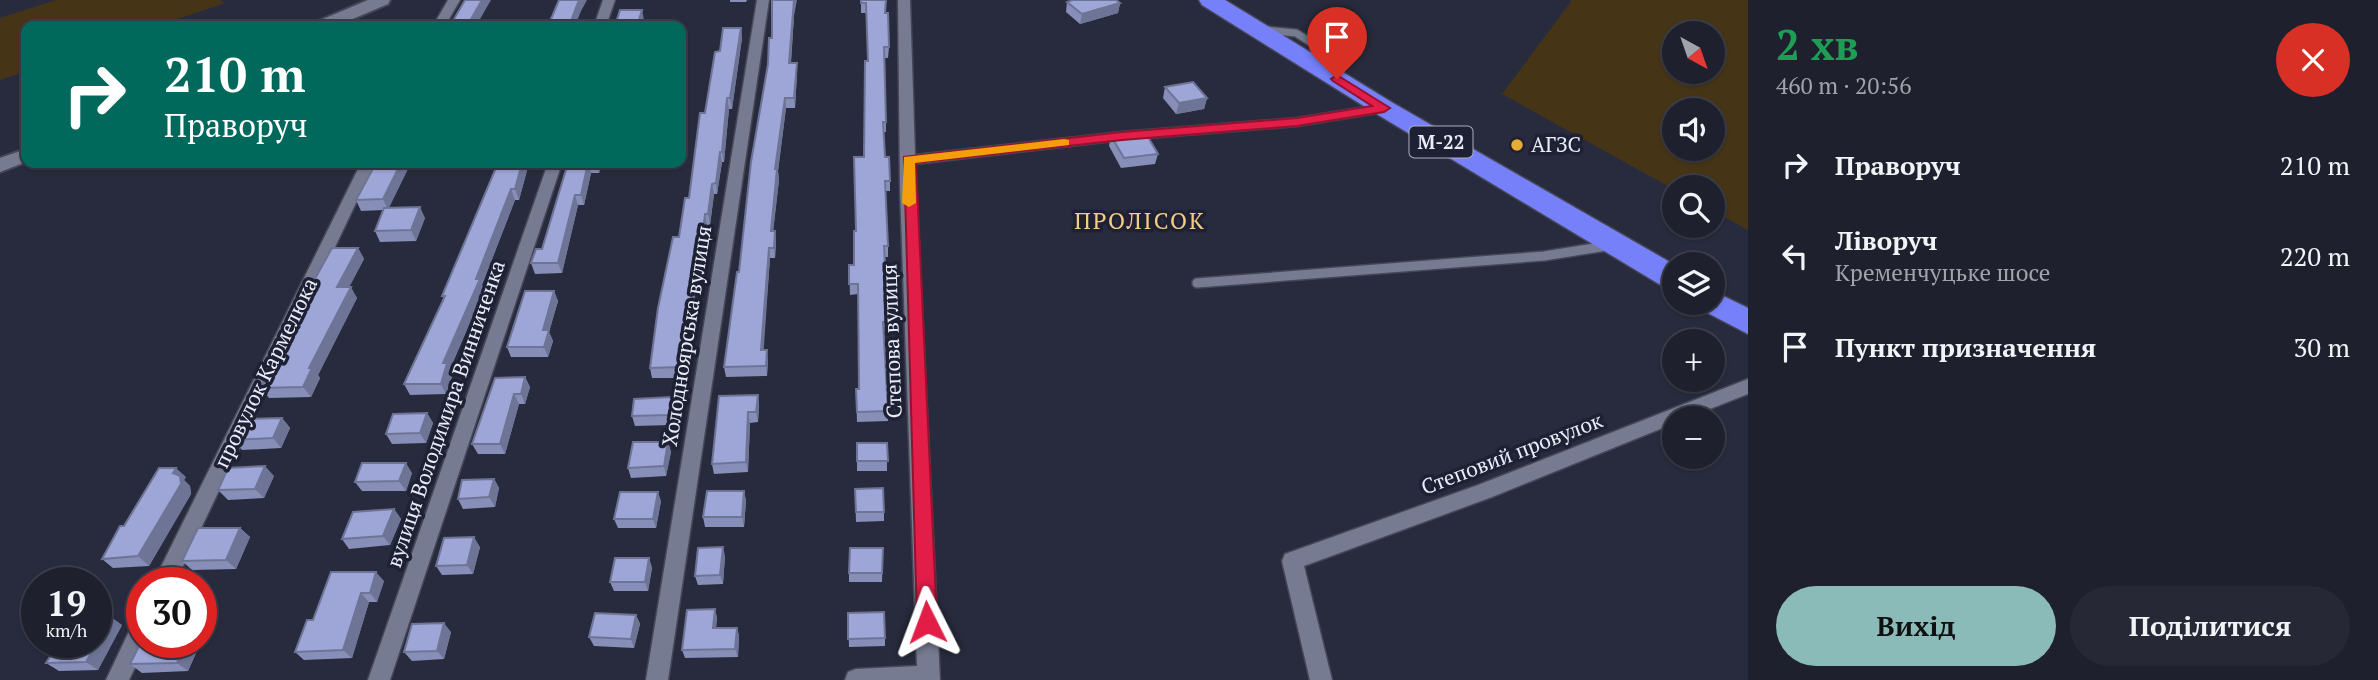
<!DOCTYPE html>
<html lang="uk">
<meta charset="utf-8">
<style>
:root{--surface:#1e202e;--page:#262836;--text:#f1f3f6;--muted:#a1a3aa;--line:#3c3e4a;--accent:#8bbbb9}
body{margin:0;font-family:"PT Serif",serif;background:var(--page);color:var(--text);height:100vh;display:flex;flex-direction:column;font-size:26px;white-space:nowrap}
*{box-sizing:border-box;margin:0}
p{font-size:23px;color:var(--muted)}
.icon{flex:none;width:38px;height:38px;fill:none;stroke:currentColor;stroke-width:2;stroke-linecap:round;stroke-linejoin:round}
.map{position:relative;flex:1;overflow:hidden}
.sheet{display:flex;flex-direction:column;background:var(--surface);width:630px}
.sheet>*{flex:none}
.banner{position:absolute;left:21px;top:21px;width:665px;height:147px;border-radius:14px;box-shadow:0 2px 5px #0004,0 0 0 2px var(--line);background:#00695c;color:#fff;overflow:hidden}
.needle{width:46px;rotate:140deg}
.tools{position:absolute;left:1662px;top:21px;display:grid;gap:14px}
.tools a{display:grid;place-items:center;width:63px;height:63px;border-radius:50%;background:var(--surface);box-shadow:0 2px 5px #0004,0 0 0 2px var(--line);font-size:35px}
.speed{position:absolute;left:21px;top:567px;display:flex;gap:14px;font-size:35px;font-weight:700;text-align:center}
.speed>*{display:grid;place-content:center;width:91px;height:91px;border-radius:50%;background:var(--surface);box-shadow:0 2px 5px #0004,0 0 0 2px var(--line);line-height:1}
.speed small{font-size:18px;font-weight:400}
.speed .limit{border:10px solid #d22;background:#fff;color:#111}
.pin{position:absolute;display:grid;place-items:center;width:60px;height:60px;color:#fff;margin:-72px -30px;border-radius:50% 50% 50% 0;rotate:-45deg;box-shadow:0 0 7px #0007}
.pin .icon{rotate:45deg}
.me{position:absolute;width:77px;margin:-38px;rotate:357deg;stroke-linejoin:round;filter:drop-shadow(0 0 5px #0008)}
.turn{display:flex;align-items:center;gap:24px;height:147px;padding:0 28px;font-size:32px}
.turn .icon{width:91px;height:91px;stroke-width:2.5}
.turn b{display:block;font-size:49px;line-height:60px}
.round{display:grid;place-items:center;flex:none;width:74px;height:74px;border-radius:37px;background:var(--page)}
.summary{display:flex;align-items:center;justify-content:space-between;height:119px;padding:0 28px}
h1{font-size:42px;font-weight:600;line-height:52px;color:#1e9e55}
.button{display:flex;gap:14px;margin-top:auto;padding:14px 28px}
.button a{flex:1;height:80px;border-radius:42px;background:var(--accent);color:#111;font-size:28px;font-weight:600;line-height:80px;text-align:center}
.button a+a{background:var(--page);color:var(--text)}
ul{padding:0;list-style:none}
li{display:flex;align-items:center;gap:21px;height:91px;padding:0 28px}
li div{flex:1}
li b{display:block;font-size:26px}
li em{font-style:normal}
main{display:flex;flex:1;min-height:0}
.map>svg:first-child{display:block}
</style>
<main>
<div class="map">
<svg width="1748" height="680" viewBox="0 0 1748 680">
<rect width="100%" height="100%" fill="#282b3d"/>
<!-- green -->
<g fill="#453516" fill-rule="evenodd">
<path d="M 56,0 L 219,0 L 225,3 L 157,26 L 26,26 L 26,71 L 0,80 L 0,18 Z"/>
<path d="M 1572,0 L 1748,0 L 1748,230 L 1713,211 L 1713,187 L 1675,187 L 1675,190 L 1502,94 ZM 1675,33 L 1713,33 L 1713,72 L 1675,72 ZM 1675,110 L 1713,110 L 1713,149 L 1675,149 Z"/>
</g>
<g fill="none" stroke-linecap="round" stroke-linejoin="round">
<!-- lane-far1 casing -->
<g stroke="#454757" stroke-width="10">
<path id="lane-far1" d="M 1266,30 L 1296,33 L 1315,45 L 1313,64"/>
</g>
<!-- lane casing -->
<g stroke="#454757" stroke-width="12">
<path id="lane" d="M 1197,283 L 1544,256 L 1607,246"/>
</g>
<!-- street casing -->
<g stroke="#454757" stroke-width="3">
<g id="street">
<path d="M 448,0 L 460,0 L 445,26 L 433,26 Z"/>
<path d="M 603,0 L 615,0 L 606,26 L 594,26 Z"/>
<path d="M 757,0 L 769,0 L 668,680 L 646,680 Z"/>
<path d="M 898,0 L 910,0 L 915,155 L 1122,132 L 1297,118 L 1384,104 L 1391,108 L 1384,112 L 1297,126 L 1122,140 L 915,164 L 940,680 L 845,680 L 848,672 L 856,669 L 917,666 L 900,189 Z"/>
<path d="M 361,163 L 375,163 L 175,583 L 153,583 Z"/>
<path d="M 548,163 L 562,163 L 390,680 L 368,680 Z"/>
<path d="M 1748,379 L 1748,394 L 1687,418 L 1675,418 L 1675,423 L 1492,497 L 1304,566 L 1332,680 L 1310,680 L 1282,561 L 1285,554 L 1478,485 Z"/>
<path d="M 142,618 L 142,642 L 147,642 L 129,680 L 106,680 L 134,621 Z"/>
</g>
</g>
<!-- secondary casing -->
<g stroke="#454757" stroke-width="4">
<g id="secondary">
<path d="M 368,0 L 390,0 L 388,4 L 336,26 L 313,26 L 316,22 Z"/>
<path d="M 26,149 L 26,162 L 0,172 L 0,158 Z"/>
</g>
</g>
<!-- highway casing -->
<g stroke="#454757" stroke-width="3">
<g id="highway">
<path d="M 1199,0 L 1225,0 L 1393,103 L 1675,265 L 1675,290 L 1664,287 L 1375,113 L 1202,5 Z"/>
<path d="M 1713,291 L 1748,308 L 1748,334 L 1702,310 L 1698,303 L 1713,303 Z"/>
</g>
</g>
<!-- lane-far1 -->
<use href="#lane-far1" stroke="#777b91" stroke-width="7"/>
<!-- lane -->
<use href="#lane" stroke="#777b91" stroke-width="9"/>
<!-- street -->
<use href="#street" fill="#777b91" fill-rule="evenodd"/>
<!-- secondary -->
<use href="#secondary" fill="#777b91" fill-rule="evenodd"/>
<!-- highway -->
<use href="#highway" fill="#7681f9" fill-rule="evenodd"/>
</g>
<!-- wall -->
<g fill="#878fb8">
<path d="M 730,0 L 747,0 L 746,2 L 730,2 Z"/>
<path d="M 861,0 L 886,13 L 889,47 L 888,58 L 885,58 L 886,132 L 884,132 L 885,157 L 890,181 L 890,191 L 885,191 L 888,246 L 888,257 L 885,257 L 888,322 L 888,332 L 884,332 L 888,411 L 888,421 L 857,422 L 856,389 L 859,389 L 858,294 L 850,295 L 849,265 L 854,265 L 856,231 L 864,157 L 868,61 L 866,13 L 861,13 Z"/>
<path d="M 1067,2 L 1120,3 L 1118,13 L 1080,24 L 1066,12 Z"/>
<path d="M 794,16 L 791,63 L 797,74 L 795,108 L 786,108 L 778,171 L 779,180 L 773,231 L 775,231 L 776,242 L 775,258 L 770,258 L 763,350 L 768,360 L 767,376 L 726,377 L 724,367 L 739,272 Z"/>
<path d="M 741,28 L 742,38 L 732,109 L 729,109 L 724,162 L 722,162 L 717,194 L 714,194 L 710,225 L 707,225 L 699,296 L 695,296 L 683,378 L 652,378 L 650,368 L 689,198 L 705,113 L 720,51 Z"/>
<path d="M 1165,87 L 1207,98 L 1204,109 L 1176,114 L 1163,98 Z"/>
<path d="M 1111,136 L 1158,154 L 1155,164 L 1121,168 L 1109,146 Z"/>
<path d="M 376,163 L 389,208 L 425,218 L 416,241 L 380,242 L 375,231 L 383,210 L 361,211 L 356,200 Z"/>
<path d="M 493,163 L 529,163 L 519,200 L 515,200 L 482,285 L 484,290 L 450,369 L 453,374 L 446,394 L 410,395 L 404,384 L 444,299 L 442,296 L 496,169 Z"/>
<path d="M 568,163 L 602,163 L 599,173 L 591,173 L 584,205 L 578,205 L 562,273 L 535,274 L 531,263 L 542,249 Z"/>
<path d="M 358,248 L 364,259 L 349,287 L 357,298 L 318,375 L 320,378 L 311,397 L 269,398 L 261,388 L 305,310 L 301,304 Z"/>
<path d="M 554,291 L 558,301 L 549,332 L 553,341 L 548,357 L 511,357 L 507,347 Z"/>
<path d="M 525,377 L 530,387 L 525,404 L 519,404 L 505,454 L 478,454 L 472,444 Z"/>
<path d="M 758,395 L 759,405 L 758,422 L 750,423 L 748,472 L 714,474 L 712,464 Z"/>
<path d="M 671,397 L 673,407 L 671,425 L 635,426 L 632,416 Z"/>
<path d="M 427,413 L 433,423 L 426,443 L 392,444 L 386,434 Z"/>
<path d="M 282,418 L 290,428 L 281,448 L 242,450 L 234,440 Z"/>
<path d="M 668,442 L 671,452 L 666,476 L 631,478 L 628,468 Z"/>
<rect x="857" y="443" width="30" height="28"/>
<path d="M 412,473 L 406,491 L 362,491 L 355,482 Z"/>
<path d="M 274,476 L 264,498 L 228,500 L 218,490 Z"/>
<path d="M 186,477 L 184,480 L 190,486 L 191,494 L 149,566 L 113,568 L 102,559 L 124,526 Z"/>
<path d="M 494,479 L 499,488 L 495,507 L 463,509 L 458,499 Z"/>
<path d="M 855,489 L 884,512 L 884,521 L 856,522 Z"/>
<path d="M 744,491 L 746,501 L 744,527 L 705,527 L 703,517 Z"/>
<path d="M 661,501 L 656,528 L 618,528 L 614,519 Z"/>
<path d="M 394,509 L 401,519 L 390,545 L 349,549 L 342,539 Z"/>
<path d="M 240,528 L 250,537 L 236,569 L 192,570 L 182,561 Z"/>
<path d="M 480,547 L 473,574 L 442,575 L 436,566 Z"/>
<path d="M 883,548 L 882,582 L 849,582 L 849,573 Z"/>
<path d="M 725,556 L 723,584 L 698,585 L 695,576 Z"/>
<path d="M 649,558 L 652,568 L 648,591 L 614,591 L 610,582 Z"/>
<path d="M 384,581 L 377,602 L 369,602 L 352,658 L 304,660 L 295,652 L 313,620 Z"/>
<path d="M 715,609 L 717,618 L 716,628 L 737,628 L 739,636 L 738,657 L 685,658 L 682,650 Z"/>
<path d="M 848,613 L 885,638 L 885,646 L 849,647 Z"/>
<path d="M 636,615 L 640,624 L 634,648 L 594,646 L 589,637 Z"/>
<path d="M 122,625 L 98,670 L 59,671 L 46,663 Z"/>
<path d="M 451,632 L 444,659 L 412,661 L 404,652 Z"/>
<path d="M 201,642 L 188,671 L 142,673 L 130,664 Z"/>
</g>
<!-- shaded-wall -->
<g fill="#6e7496">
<path d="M 482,0 L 491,0 L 476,26 L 467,26 Z"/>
<path d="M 579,0 L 587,0 L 581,11 L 575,26 L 569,26 Z"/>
<path d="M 794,0 L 797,0 L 794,16 L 790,74 L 789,63 Z"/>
<path d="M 1120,3 L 1118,13 L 1080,24 L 1082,14 Z"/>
<path d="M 642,10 L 644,20 L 642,26 L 637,26 Z"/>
<path d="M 741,28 L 742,38 L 732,109 L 730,98 Z"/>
<path d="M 797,63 L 797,74 L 795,108 L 794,98 Z"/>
<path d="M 727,98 L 729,109 L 724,162 L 722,152 Z"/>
<path d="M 785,98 L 786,108 L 778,171 L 779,180 L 772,242 L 771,231 L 775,169 Z"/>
<path d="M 1207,98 L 1204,109 L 1176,114 L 1179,103 Z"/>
<path d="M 720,152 L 722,162 L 717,194 L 716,183 Z"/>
<path d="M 401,163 L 411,163 L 388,210 L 383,199 Z"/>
<path d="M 522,163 L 529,163 L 519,200 L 515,189 Z"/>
<path d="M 588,163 L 591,173 L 584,205 L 581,195 Z"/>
<path d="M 596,163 L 602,163 L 599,173 Z"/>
<path d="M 712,184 L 714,194 L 710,225 L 708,214 Z"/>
<path d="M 511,189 L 515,200 L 482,285 L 484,290 L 450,369 L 453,374 L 446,394 L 441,384 L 443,363 Z"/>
<path d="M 575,195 L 578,205 L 562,273 L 558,263 Z"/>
<path d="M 420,207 L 425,218 L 416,241 L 411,230 Z"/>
<path d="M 705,214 L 707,225 L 699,296 L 697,286 Z"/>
<path d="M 775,231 L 776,242 L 775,258 L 774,248 Z"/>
<path d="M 358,248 L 364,259 L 344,297 L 337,287 Z"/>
<path d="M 769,248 L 770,258 L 763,360 L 761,350 Z"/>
<path d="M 693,286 L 695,296 L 683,378 L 680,367 Z"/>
<path d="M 351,287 L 357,298 L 318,375 L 320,378 L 311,397 L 303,387 L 309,368 Z"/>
<path d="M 554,291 L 558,301 L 549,332 L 553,341 L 548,357 L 544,347 L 543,330 Z"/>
<path d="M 767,350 L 768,360 L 767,376 L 766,366 Z"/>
<path d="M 525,377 L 530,387 L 525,404 L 521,394 Z"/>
<path d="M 514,394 L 519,404 L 505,454 L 500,444 Z"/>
<path d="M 758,395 L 759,405 L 758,422 L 756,412 Z"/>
<path d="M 671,397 L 673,407 L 671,425 L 669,415 Z"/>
<path d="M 748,412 L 750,423 L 748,472 L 746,462 Z"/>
<path d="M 427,413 L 433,423 L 426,443 L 420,433 Z"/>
<path d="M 282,418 L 290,428 L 281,448 L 273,438 Z"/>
<path d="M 668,442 L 671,452 L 666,476 L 664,466 Z"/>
<path d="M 406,463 L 412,473 L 406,491 L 399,481 Z"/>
<path d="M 265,466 L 274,476 L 264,498 L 255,489 Z"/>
<path d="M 176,468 L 186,477 L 184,480 L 190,486 L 191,494 L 149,566 L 138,556 Z"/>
<path d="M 494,479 L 499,488 L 495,507 L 489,497 Z"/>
<path d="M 744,491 L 746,501 L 744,527 L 742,517 Z"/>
<path d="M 658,492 L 661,501 L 656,528 L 653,519 Z"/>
<path d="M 394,509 L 401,519 L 390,545 L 383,536 Z"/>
<path d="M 240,528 L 250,537 L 236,569 L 226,560 Z"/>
<path d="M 474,537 L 480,547 L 473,574 L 467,565 Z"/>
<path d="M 723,547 L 725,556 L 723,584 L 720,575 Z"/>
<path d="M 649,558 L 652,568 L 648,591 L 645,582 Z"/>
<path d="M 376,572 L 384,581 L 377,602 L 370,593 Z"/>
<path d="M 361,593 L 369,602 L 352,658 L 343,650 Z"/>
<path d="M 715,609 L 717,618 L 715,636 L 713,628 Z"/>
<path d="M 636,615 L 640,624 L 634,648 L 631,639 Z"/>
<path d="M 111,617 L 122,625 L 98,670 L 86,662 Z"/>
<path d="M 444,623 L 451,632 L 444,659 L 437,651 Z"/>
<path d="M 737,628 L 739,636 L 738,657 L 735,649 Z"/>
<path d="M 186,642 L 201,642 L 188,671 L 177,663 Z"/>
</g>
<!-- building -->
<g fill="#9da6d6" stroke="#6e7496" stroke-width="2">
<path d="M 465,0 L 482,0 L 467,26 L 450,26 Z"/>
<path d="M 559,0 L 579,0 L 569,26 L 548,26 Z"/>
<path d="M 772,0 L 794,0 L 789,63 L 797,63 L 794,98 L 785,98 L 775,169 L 777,169 L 771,231 L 775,231 L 774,248 L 769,248 L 761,350 L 767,350 L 766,366 L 724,367 L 737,272 L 739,272 L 751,162 L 768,64 L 769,38 L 772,38 Z"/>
<path d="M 861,0 L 886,0 L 885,13 L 888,13 L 889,47 L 884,47 L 886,122 L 883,122 L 885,157 L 889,157 L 890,181 L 885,181 L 888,246 L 884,246 L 888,322 L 883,322 L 888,411 L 857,412 L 856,389 L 859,389 L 858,284 L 849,284 L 849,265 L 854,265 L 854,231 L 856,231 L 854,157 L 864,157 L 865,61 L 868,61 L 866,3 L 861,3 Z"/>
<path d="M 1073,0 L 1116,0 L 1120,3 L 1082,14 L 1067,2 Z"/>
<path d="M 620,10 L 642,10 L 637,26 L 615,26 Z"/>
<path d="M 723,28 L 741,28 L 730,98 L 727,98 L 722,152 L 720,152 L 716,183 L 712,184 L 708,214 L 705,214 L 697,286 L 693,286 L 680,367 L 650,368 L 658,308 L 673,237 L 679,237 L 685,198 L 689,198 L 700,113 L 705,113 L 715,52 L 720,51 Z"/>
<path d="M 1193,82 L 1207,98 L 1179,103 L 1165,87 Z"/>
<path d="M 1145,132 L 1158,154 L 1124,158 L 1111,136 Z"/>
<path d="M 376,163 L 401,163 L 383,199 L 356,200 Z"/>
<path d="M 498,163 L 522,163 L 515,189 L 511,189 L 476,279 L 480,279 L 443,363 L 447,363 L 441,384 L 404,384 L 445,296 L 442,296 Z"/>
<path d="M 568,163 L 588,163 L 581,195 L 575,195 L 558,263 L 531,263 L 536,249 L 542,249 Z"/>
<path d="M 420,207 L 411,230 L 375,231 L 384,208 Z"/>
<path d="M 332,248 L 358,248 L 337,287 L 351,287 L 309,368 L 312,368 L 303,387 L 261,388 L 309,304 L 301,304 Z"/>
<path d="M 525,291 L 554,291 L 543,330 L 549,330 L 544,347 L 507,347 Z"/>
<path d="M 525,377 L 521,394 L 514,394 L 500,444 L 472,444 L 495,378 Z"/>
<path d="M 758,395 L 756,412 L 748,412 L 746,462 L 712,464 L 719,396 Z"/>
<path d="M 671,397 L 669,415 L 632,416 L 634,399 Z"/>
<path d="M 427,413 L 420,433 L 386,434 L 393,414 Z"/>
<path d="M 282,418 L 273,438 L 234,440 L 245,419 Z"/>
<path d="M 633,442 L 668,442 L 664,466 L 628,468 Z"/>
<path d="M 857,443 L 887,443 L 888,461 L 857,461 Z"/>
<path d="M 362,463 L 406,463 L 399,481 L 355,482 Z"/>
<path d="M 265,466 L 255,489 L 218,490 L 228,468 Z"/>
<path d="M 159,468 L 176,468 L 173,473 L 180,476 L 181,484 L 138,556 L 102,559 L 120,526 L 124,526 Z"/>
<path d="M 494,479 L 489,497 L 458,499 L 462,480 Z"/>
<path d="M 883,488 L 884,512 L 856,512 L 855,489 Z"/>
<path d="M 707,491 L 744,491 L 742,517 L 703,517 Z"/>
<path d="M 620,492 L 658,492 L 653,519 L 614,519 Z"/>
<path d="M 394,509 L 383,536 L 342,539 L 353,512 Z"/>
<path d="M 198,528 L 240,528 L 226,560 L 182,561 Z"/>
<path d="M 474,537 L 467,565 L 436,566 L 444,538 Z"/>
<path d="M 723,547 L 720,575 L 695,576 L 698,548 Z"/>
<path d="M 850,548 L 883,548 L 882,573 L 849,573 Z"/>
<path d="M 615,558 L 649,558 L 645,582 L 610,582 Z"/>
<path d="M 331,572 L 376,572 L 370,593 L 361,593 L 343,650 L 295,652 L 307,620 L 313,620 Z"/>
<path d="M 715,609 L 713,628 L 737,628 L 735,649 L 682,650 L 687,610 Z"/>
<path d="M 884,612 L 885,638 L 848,639 L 848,613 Z"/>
<path d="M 595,613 L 636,615 L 631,639 L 589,637 Z"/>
<path d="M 96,617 L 111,617 L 86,662 L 46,663 L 59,642 L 96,642 Z"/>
<path d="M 444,623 L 437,651 L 404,652 L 412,624 Z"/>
<path d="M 142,640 L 142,642 L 186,642 L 177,663 L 130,664 Z"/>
</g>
<!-- route -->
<path fill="#e11d48" stroke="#92132f" stroke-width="2" d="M 1337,75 L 1390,108 L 1384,112 L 1297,126 L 1122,140 L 916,163 L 937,622 L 934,629 L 927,632 L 920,629 L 917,622 L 904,157 L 1122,132 L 1297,118 L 1372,106 L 1333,81 L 1331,79 Z"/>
<!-- slow -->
<path fill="#f59e0b" d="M 1064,139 L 1069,140 L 1069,145 L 915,163 L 916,203 L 909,207 L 902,203 L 904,157 Z"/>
<!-- markers -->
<circle fill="#e6ad36" stroke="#1e2133" stroke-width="2.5" cx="1517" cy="145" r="7"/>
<g text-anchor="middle" stroke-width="7" stroke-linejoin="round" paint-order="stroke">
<!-- shield labels -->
<rect fill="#1e2133" stroke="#adafbe" stroke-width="2" x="1409.5" y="126.5" width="63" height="31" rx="5"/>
<g font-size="19" font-weight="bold" fill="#eaecf9">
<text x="1441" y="149">М-22</text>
</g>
<!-- poi labels -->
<g font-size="21" fill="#eaecf9" stroke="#1e2133" text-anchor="start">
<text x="1531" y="152">АГЗС</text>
</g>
<!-- street labels -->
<g font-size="21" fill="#eaecf9" stroke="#1e2133">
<text transform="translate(687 336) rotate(-81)" y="7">Холодноярська вулиця</text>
<text transform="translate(892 341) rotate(-92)" y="7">Степова вулиця</text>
<text transform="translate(266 373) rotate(-64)" y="7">провулок Кармелюка</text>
<text transform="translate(446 414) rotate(-71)" y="7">вулиця Володимира Винниченка</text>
<text transform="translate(1512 454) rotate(-21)" y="7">Степовий провулок</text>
</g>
<!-- neighbourhood labels -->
<g font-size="23" letter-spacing="2" fill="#f4cc85" stroke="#1e2133">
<text x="1140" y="229">ПРОЛІСОК</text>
</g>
</g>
</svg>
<div class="tools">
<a><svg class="needle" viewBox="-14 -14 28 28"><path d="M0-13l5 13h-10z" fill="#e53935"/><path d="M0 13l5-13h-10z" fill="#a1a3aa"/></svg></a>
<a><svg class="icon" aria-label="sound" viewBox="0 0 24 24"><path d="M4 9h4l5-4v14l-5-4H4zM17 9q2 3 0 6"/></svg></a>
<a><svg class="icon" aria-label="search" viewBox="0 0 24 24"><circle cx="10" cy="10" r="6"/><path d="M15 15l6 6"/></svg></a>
<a><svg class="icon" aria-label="layers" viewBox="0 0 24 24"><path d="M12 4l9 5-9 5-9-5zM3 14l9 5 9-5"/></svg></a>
<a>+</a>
<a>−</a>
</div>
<div class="speed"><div>19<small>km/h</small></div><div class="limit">30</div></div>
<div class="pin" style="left:1337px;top:79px;background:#d93025"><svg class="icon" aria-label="arrive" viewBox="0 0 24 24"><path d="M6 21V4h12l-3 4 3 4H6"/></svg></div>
<svg class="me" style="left:927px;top:622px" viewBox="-20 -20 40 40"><path d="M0-17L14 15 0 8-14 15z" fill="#e11d48" stroke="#fff" stroke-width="4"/></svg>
<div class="banner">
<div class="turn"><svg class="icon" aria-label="right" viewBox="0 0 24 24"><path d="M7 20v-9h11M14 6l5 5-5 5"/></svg><div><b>210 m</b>Праворуч</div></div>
</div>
</div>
<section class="sheet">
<div class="summary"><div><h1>2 хв</h1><p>460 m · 20:56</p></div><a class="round" style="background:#d93025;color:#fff"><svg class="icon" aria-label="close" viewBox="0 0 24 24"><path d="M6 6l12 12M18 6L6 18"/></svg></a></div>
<ul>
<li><svg class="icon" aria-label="right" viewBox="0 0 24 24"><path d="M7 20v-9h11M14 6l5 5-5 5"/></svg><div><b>Праворуч</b></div><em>210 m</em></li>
<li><svg class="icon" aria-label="left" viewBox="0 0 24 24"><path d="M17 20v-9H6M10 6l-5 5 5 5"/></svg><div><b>Ліворуч</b><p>Кременчуцьке шосе</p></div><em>220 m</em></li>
<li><svg class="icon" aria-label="arrive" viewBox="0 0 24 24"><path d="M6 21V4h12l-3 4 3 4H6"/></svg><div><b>Пункт призначення</b></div><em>30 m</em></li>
</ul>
<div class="button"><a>Вихід</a><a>Поділитися</a></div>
</section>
</main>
